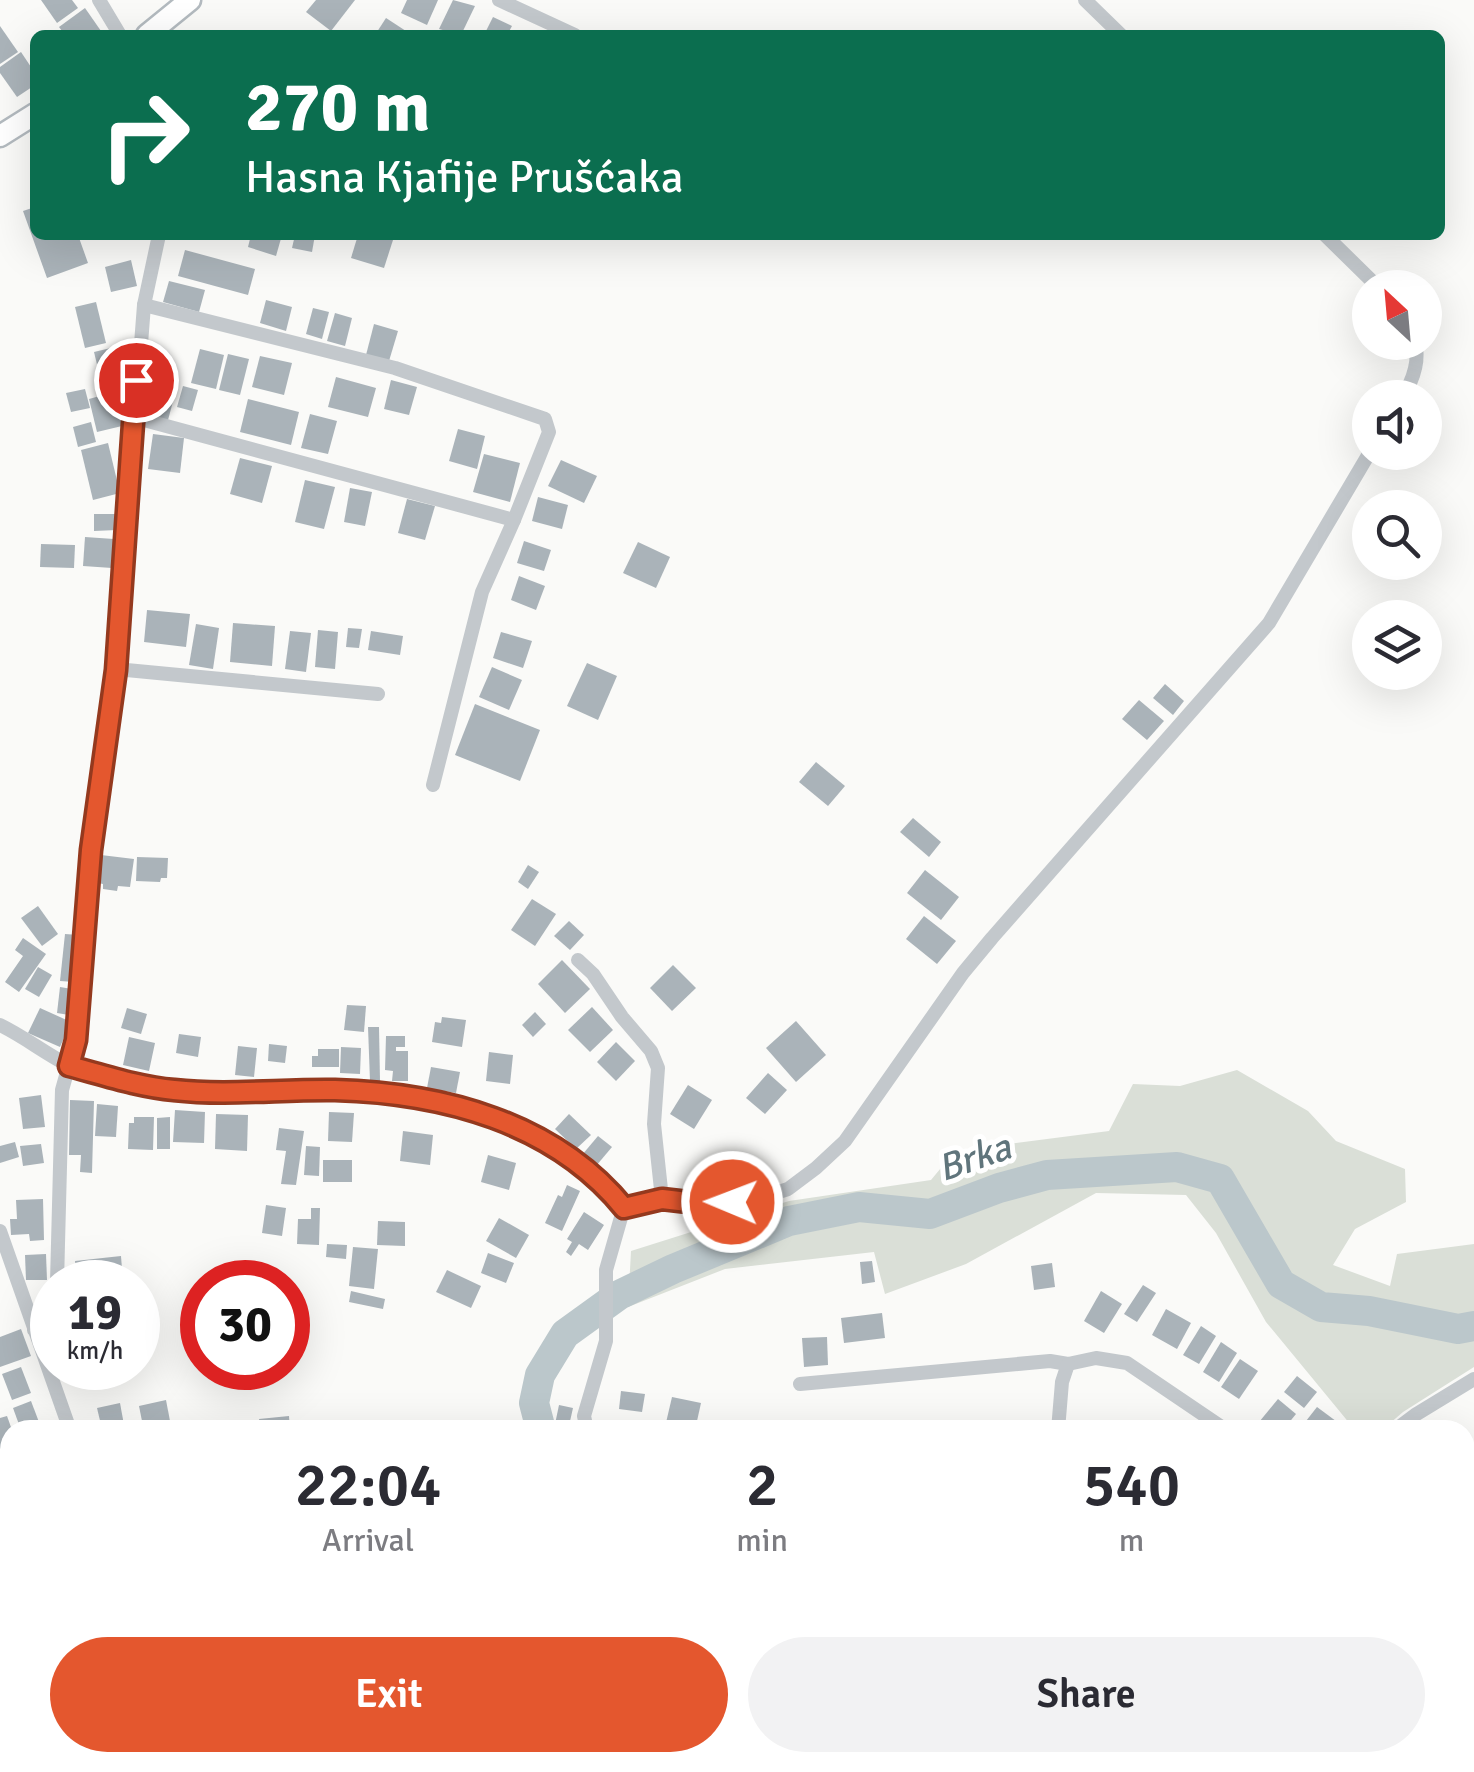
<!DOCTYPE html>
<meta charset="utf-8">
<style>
:root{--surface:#fff;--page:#f2f2f3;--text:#2b2b33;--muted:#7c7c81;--accent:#e4572e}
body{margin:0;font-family:Signika,sans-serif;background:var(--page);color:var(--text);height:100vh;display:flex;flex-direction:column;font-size:38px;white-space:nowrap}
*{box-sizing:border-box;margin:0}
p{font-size:32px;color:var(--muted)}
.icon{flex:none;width:55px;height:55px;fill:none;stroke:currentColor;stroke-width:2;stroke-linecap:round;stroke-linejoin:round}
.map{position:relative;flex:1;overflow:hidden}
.panel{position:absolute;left:0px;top:1420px;width:1475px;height:352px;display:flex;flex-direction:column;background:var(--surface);border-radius:30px 30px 0 0;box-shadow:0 10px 40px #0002}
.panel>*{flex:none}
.banner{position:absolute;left:30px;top:30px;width:1415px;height:210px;border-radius:15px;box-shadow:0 10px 40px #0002;background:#0b6e4f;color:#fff;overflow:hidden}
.needle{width:65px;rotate:334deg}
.tools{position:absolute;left:1352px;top:270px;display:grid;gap:20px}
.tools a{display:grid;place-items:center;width:90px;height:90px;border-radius:50%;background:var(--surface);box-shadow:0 10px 40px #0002;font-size:50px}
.speed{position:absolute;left:30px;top:1260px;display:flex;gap:20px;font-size:50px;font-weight:700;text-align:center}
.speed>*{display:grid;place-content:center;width:130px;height:130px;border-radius:50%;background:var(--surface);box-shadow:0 10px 40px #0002;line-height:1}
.speed small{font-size:25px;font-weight:400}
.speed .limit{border:15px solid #d22;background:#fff;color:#111}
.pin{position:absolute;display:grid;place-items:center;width:85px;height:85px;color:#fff;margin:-42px;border:5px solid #fff;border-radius:50%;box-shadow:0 2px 10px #0007}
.me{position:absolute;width:110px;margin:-55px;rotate:271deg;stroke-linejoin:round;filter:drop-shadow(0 0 8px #0008)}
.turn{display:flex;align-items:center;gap:35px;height:210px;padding:0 50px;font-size:45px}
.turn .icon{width:130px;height:130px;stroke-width:2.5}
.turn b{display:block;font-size:70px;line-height:85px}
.eta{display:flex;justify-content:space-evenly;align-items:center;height:170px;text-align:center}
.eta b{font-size:60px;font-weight:600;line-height:70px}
.action{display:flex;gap:20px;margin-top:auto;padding:20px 50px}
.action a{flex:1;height:115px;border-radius:60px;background:var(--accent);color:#fff;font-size:40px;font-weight:600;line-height:115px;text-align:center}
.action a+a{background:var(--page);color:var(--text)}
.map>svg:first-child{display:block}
</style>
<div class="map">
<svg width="1474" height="1772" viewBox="0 0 1474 1772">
<rect width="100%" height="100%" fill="#fafaf8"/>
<!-- grass -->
<g fill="#dadfd7">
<path d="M 1237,1070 L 1308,1111 L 1336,1141 L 1405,1169 L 1406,1202 L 1355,1229 L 1333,1265 L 1390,1286 L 1397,1254 L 1474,1244 L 1474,1367 L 1403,1412 L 1382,1430 L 1355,1430 L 1266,1322 L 1216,1233 L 1186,1195 L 1096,1193 L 966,1264 L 885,1294 L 874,1252 L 725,1269 L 628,1307 L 631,1251 L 789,1201 L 931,1180 L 955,1151 L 1109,1131 L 1133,1084 L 1180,1086 Z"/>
<path d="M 558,1763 L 558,1772 L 337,1772 L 337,1763 Z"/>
</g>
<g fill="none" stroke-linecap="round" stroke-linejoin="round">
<!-- river -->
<g stroke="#bbc7cb" stroke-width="30">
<path d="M 541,1430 L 534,1403 L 540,1375 L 565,1334 L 619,1295 L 673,1269 L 789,1221 L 859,1207 L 930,1214 L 999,1188 L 1047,1175 L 1177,1167 L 1220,1179 L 1281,1284 L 1321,1307 L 1369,1311 L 1458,1329 L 1474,1326"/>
<path d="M 608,1772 L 613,1762"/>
</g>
</g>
<!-- building -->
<g fill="#aab3b9">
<path d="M 41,0 L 72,0 L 78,8 L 57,23 Z"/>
<path d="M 316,0 L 355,0 L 331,31 L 306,12 Z"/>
<path d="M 407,0 L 438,0 L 427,25 L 401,13 Z"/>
<path d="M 453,0 L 475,6 L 461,35 L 439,29 Z"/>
<path d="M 85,8 L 101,31 L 96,35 L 65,35 L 59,27 Z"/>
<path d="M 493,17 L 512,26 L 507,35 L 484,35 Z"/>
<path d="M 386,18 L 409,33 L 407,35 L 375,35 Z"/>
<path d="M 0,26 L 18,52 L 0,64 Z"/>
<path d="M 21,52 L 35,73 L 35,85 L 17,97 L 0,73 L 0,67 Z"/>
<path d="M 35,207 L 35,235 L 78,235 L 88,263 L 47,278 L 23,211 Z"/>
<path d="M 251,235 L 282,235 L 276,256 L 248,247 Z"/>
<path d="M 295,235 L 315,235 L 312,252 L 292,248 Z"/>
<path d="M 358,235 L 377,235 L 393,240 L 384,268 L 351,258 Z"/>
<path d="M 185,250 L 255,269 L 248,295 L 178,276 Z"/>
<path d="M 131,260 L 137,286 L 111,292 L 105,267 Z"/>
<path d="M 169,281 L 205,290 L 199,312 L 163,302 Z"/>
<path d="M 266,300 L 292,307 L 286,331 L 260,323 Z"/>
<path d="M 96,302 L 106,343 L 85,348 L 75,307 Z"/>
<path d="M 313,308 L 329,312 L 322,339 L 306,334 Z"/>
<path d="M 335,313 L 352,318 L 345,346 L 327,341 Z"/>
<path d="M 374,324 L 398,331 L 389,361 L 366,355 Z"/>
<path d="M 119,346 L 126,375 L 101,381 L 94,352 Z"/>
<path d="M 200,349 L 224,355 L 216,389 L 191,383 Z"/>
<path d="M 228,354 L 249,359 L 240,395 L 219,390 Z"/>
<path d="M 260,356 L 292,363 L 284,395 L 252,387 Z"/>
<path d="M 336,377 L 376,388 L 368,417 L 328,407 Z"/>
<path d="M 391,380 L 417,387 L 409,415 L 384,409 Z"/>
<path d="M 183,386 L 198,390 L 192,411 L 177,407 Z"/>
<path d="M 85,389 L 90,408 L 71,412 L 66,393 Z"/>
<path d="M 154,389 L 175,394 L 168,420 L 147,415 Z"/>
<path d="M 114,392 L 122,426 L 97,432 L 89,399 Z"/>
<path d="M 248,399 L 299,412 L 291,445 L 240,432 Z"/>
<path d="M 310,414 L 337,421 L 328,454 L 301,448 Z"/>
<path d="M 91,422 L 96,442 L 78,447 L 73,427 Z"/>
<path d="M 458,429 L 485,436 L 477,469 L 449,461 Z"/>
<path d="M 153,434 L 184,438 L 180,473 L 148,469 Z"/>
<path d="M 108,443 L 120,493 L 93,500 L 81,450 Z"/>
<path d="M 484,454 L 520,463 L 510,502 L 473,492 Z"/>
<path d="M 240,458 L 272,466 L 262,503 L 230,494 Z"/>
<path d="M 561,460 L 597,476 L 584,503 L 548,486 Z"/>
<path d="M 305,480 L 335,487 L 324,529 L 295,522 Z"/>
<path d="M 350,488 L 372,492 L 365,526 L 344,522 Z"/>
<path d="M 538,497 L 568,505 L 562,529 L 532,521 Z"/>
<path d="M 407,499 L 435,506 L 425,540 L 398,533 Z"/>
<path d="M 94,514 L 117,514 L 117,530 L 94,531 Z"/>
<path d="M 85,537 L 114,539 L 112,568 L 83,566 Z"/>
<path d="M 524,541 L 551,550 L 544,571 L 517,563 Z"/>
<path d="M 638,542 L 670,557 L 656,588 L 623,573 Z"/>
<path d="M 41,544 L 75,545 L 74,568 L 40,567 Z"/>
<path d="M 519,576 L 545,586 L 536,610 L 511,600 Z"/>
<path d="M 147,610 L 190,614 L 186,647 L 144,642 Z"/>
<path d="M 233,623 L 275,626 L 272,666 L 230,662 Z"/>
<path d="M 196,624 L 219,628 L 213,669 L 189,665 Z"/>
<path d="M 348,628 L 362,629 L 359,648 L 346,647 Z"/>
<path d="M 318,630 L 338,632 L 335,669 L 315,667 Z"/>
<path d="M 290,631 L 311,633 L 306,672 L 285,669 Z"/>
<path d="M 371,631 L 403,636 L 400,655 L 368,650 Z"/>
<path d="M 501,632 L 532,641 L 523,668 L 493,658 Z"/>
<path d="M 587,663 L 617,676 L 598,720 L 567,706 Z"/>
<path d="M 492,667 L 522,680 L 509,710 L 479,697 Z"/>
<path d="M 1165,684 L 1184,701 L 1173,715 L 1153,698 Z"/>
<path d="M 1139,700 L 1164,721 L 1147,740 L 1122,719 Z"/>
<path d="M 475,704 L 540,730 L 520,781 L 455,755 Z"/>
<path d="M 816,762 L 845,786 L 828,806 L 799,782 Z"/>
<path d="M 913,818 L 941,842 L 929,857 L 900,832 Z"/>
<path d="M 101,855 L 134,859 L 130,887 L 118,886 L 117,891 L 103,889 L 103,884 L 98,883 Z"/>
<path d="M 137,857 L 168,858 L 167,878 L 161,878 L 160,882 L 136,881 Z"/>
<path d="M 528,865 L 539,872 L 528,889 L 518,882 Z"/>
<path d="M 925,870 L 959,897 L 941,920 L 907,893 Z"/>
<path d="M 532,899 L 556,914 L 535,946 L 511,930 Z"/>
<path d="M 38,906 L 58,934 L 42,946 L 21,918 Z"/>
<path d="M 924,916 L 956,941 L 937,964 L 906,939 Z"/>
<path d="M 569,921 L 584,935 L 570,950 L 554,936 Z"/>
<path d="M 65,934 L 79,935 L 74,982 L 60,981 Z"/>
<path d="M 23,938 L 46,954 L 19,992 L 5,982 L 23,956 L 15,950 Z"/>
<path d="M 562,960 L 590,989 L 565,1013 L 538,984 Z"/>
<path d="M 673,965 L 696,988 L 672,1011 L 650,988 Z"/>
<path d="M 38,967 L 52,975 L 39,997 L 25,989 Z"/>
<path d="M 60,987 L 72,989 L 69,1015 L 57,1013 Z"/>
<path d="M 347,1005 L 366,1006 L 364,1032 L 344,1030 Z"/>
<path d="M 592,1007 L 613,1030 L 590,1052 L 568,1030 Z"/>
<path d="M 40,1008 L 71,1022 L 60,1047 L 28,1033 Z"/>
<path d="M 127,1008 L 147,1014 L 141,1034 L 121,1028 Z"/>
<path d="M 535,1012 L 546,1024 L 533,1037 L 522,1025 Z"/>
<path d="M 442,1017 L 466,1020 L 462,1047 L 432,1042 L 435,1022 L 441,1023 Z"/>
<path d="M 796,1021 L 826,1055 L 796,1082 L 766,1048 Z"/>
<path d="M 368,1027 L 379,1027 L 380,1081 L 370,1081 Z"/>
<path d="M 179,1034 L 201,1037 L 198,1057 L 176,1053 Z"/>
<path d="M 386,1036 L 405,1036 L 405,1047 L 396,1047 L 396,1051 L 408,1051 L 408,1081 L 392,1081 L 393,1071 L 385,1070 Z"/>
<path d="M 129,1037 L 155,1043 L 149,1071 L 123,1065 Z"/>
<path d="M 616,1042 L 635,1061 L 616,1081 L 597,1062 Z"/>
<path d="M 269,1044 L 287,1046 L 285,1063 L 268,1061 Z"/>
<path d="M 238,1046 L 257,1048 L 254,1077 L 235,1075 Z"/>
<path d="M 341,1047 L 361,1048 L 360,1074 L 340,1073 Z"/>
<path d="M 318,1049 L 339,1049 L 339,1067 L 312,1067 L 312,1056 L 318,1056 Z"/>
<path d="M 489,1052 L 513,1055 L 510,1084 L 486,1081 Z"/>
<path d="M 431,1067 L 460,1072 L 456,1093 L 427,1088 Z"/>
<path d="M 768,1073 L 787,1090 L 765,1114 L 746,1098 Z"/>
<path d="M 688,1085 L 712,1100 L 694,1129 L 670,1114 Z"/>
<path d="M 41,1095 L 45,1127 L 23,1129 L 19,1098 Z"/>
<path d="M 70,1100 L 94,1101 L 92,1173 L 80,1172 L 81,1155 L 69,1155 Z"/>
<path d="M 97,1104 L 118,1106 L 116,1137 L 95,1136 Z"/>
<path d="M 175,1110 L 205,1112 L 204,1143 L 173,1142 Z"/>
<path d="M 329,1112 L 354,1113 L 352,1142 L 328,1141 Z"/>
<path d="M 216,1114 L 248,1115 L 247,1151 L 215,1149 Z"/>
<path d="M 569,1114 L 591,1135 L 576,1149 L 555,1129 Z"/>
<path d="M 134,1117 L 154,1117 L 153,1150 L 128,1149 L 129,1123 L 134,1123 Z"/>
<path d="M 170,1117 L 170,1149 L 157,1149 L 157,1118 Z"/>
<path d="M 279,1128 L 304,1131 L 296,1185 L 281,1184 L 286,1151 L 276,1150 Z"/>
<path d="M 403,1131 L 433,1135 L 430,1165 L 400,1161 Z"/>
<path d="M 598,1136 L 612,1147 L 596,1166 L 582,1155 Z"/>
<path d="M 15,1142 L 19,1157 L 0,1163 L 0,1146 Z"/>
<path d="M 41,1144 L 44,1163 L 23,1166 L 20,1146 Z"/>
<path d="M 306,1146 L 320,1147 L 319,1176 L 304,1175 Z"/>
<path d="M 488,1155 L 516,1163 L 509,1190 L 481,1182 Z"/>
<rect x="323" y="1160" width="29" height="22"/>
<path d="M 691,1173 L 714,1178 L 710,1199 L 686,1194 Z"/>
<path d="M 567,1185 L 580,1191 L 562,1231 L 545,1223 L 558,1195 L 562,1197 Z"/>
<path d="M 43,1199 L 44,1240 L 30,1241 L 29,1234 L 11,1235 L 10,1219 L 17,1219 L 16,1200 Z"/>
<path d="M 266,1205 L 286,1208 L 282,1236 L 262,1233 Z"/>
<path d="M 311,1208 L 320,1208 L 319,1245 L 297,1244 L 298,1219 L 311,1219 Z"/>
<path d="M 584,1212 L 604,1225 L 588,1250 L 579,1244 L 571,1256 L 566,1252 L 572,1242 L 567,1239 Z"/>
<path d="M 499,1218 L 529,1235 L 516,1258 L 486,1241 Z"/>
<path d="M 378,1221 L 405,1222 L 405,1246 L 377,1245 Z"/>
<path d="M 327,1244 L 347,1245 L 346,1259 L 326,1257 Z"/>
<path d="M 353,1247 L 378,1249 L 374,1289 L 349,1286 Z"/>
<path d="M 488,1253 L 514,1263 L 506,1283 L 481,1273 Z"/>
<path d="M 46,1254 L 47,1280 L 26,1280 L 25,1255 Z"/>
<path d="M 121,1256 L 123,1282 L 77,1282 L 75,1261 Z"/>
<path d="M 872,1261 L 875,1282 L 862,1284 L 860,1262 Z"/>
<path d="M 1052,1263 L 1055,1287 L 1034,1290 L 1031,1266 Z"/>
<path d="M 447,1270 L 481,1286 L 471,1308 L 436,1292 Z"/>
<path d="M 1143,1285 L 1156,1293 L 1137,1322 L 1124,1314 Z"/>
<path d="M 351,1291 L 385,1299 L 383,1309 L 349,1302 Z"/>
<path d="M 1101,1291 L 1122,1304 L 1104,1333 L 1084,1321 Z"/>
<path d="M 1166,1309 L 1191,1323 L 1177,1349 L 1152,1335 Z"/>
<path d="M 882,1313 L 885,1338 L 844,1343 L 841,1318 Z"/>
<path d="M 1201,1326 L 1216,1336 L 1199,1364 L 1183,1355 Z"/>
<path d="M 21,1329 L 31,1356 L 0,1367 L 0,1337 Z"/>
<path d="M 827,1337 L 828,1365 L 804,1367 L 802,1338 Z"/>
<path d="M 1221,1342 L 1237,1353 L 1219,1382 L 1203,1372 Z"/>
<path d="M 1240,1359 L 1258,1371 L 1239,1399 L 1221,1387 Z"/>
<path d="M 21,1367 L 31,1393 L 12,1400 L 2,1374 Z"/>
<path d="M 1297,1376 L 1317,1392 L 1304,1408 L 1284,1392 Z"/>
<path d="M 621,1391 L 645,1394 L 642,1412 L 619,1409 Z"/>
<path d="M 672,1397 L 701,1403 L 695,1430 L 665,1427 Z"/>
<path d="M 1278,1399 L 1296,1414 L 1283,1430 L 1258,1430 L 1255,1427 Z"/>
<path d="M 166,1400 L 170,1421 L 143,1426 L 139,1406 Z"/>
<path d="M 31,1401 L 42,1430 L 21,1430 L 13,1408 Z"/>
<path d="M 120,1403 L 124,1425 L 102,1429 L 97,1408 Z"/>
<path d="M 559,1405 L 573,1408 L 568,1430 L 554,1429 Z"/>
<path d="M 1317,1407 L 1348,1430 L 1299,1430 Z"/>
<path d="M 7,1416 L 12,1430 L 10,1445 L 0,1449 L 0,1418 Z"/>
<path d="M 289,1416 L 290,1430 L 261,1430 L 259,1419 Z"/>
<path d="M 171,1762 L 193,1762 L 197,1768 L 191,1772 L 155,1772 Z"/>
<path d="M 1025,1762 L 1066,1762 L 1067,1772 L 1026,1772 Z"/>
</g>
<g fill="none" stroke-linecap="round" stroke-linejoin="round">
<!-- secondary casing -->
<g stroke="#b3babf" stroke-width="25">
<g id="secondary">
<path d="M 147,35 L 190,0"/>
<path d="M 0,136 L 35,114"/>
</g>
</g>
<!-- street -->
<g stroke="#c3c8cc" stroke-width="14">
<path d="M 99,0 L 120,35"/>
<path d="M 499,0 L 575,35"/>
<path d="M 1085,0 L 1121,35"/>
<path d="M 1325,235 L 1379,288"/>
<path d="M 1402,398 C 1412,382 1420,361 1415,342"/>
<path d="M 133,417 L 514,520 L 549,432 L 545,419 L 395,368 L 144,305"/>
<path d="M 116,669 L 378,694"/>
<path d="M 433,785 L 482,592 L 514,520"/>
<path d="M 578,960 L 593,974 L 622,1017 L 651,1051 L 658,1068 L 654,1124 L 662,1199"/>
<path d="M 0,1025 C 23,1036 43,1052 66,1064 C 92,1078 139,1085 169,1090 C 203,1095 241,1090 276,1090 C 405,1091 536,1099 624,1207 L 606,1270 L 606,1341 L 584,1416 L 587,1430"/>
<path d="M 624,1207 L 662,1199 L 689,1203 L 760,1198 L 788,1189 L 816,1168 L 845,1141 L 963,973 L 992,938 L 1269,623 L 1370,452"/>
<path d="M 0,1231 L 70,1430"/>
<path d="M 57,1282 L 62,1090 L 76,1040 L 91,850 L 116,669 L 144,305 L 159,235"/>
<path d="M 34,1330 L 52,1311"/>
<path d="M 800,1384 L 1050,1361 L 1068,1364 L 1096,1358 L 1127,1363 L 1226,1430"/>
<path d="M 165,1430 L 195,1430"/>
<path d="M 1058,1430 L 1062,1382 L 1068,1364"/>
<path d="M 1395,1430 L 1415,1415 L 1474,1379"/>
<path d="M 211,1762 L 213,1772"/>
<path d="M 710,1762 L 712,1772"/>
<path d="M 844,1772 L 862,1762"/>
</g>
<!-- secondary -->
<use href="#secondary" stroke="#fff" stroke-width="20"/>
</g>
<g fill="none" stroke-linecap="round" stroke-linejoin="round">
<!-- route casing -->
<g stroke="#94391e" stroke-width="25">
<path id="route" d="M 136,380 L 116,670 L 91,850 L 76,1040 L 69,1066 C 103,1075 139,1087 174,1090 C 227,1096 282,1089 335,1090 C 442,1093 554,1122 624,1208 L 662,1199 L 688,1202 L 732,1202"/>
</g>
<!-- route -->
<use href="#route" stroke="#e4572e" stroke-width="18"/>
</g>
<g text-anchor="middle" stroke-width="10" stroke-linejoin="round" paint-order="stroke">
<!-- water labels -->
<g font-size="38" font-style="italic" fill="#60757c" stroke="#fff">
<text transform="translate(974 1157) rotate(-19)" y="13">Brka</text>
</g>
</g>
</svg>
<div class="tools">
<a><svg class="needle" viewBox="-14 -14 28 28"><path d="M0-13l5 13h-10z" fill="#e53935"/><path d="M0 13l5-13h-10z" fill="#7c7c81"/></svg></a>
<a><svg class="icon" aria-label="sound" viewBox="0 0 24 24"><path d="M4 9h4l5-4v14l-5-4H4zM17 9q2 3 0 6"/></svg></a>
<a><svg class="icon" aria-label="search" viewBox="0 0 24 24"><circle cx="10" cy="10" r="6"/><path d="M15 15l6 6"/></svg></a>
<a><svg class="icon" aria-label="layers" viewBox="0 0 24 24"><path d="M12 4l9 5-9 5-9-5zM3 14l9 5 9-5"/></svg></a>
</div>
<div class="speed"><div>19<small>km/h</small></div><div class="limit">30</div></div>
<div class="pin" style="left:136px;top:380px;background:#d93025"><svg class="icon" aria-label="arrive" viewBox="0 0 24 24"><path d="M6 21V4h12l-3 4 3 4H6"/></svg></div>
<svg class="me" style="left:732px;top:1202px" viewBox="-20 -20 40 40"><circle r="17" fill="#e4572e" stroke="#fff" stroke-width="3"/><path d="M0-11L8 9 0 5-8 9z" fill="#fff"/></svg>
<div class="banner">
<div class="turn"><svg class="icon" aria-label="right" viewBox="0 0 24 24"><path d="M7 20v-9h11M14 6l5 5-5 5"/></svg><div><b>270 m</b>Hasna Kjafije Prušćaka</div></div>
</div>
<section class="panel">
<div class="eta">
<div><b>22:04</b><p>Arrival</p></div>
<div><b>2</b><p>min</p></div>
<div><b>540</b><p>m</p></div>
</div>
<div class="action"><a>Exit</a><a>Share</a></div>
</section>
</div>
